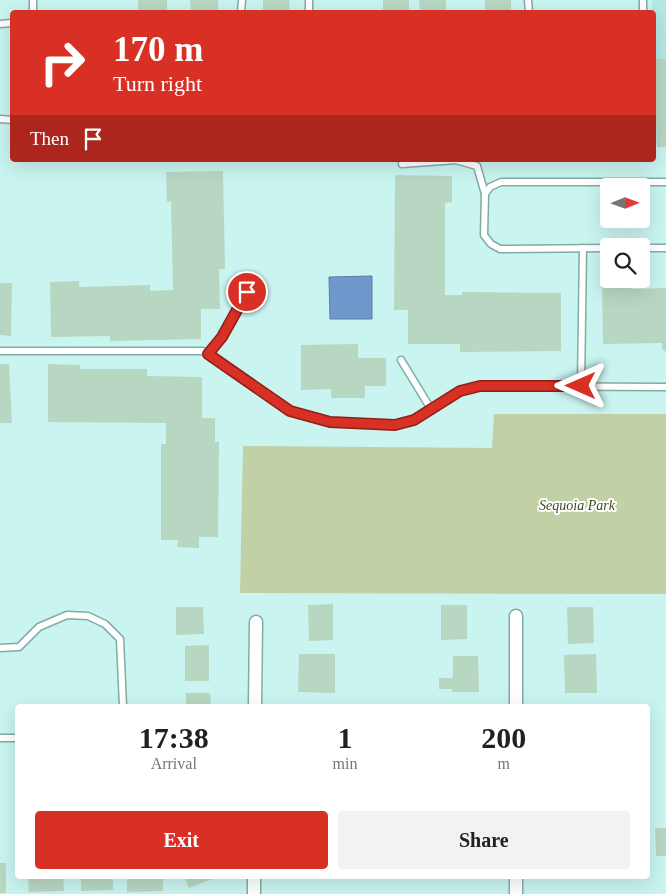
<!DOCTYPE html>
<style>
:root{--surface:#fff;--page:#f2f2f2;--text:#202124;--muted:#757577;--accent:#d93025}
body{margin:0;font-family:Georgia,serif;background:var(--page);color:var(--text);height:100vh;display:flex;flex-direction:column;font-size:19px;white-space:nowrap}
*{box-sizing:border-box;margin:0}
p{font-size:16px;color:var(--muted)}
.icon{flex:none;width:28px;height:28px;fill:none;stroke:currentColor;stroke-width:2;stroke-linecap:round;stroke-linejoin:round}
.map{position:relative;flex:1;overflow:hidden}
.side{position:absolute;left:15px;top:704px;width:635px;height:175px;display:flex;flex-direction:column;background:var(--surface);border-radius:5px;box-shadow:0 5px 20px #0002}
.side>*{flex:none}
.hud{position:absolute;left:10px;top:10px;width:646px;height:152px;border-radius:5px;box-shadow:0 5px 20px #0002;background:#d93025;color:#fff;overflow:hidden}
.needle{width:32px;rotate:89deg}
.tools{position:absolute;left:600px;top:178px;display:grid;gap:10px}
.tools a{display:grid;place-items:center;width:50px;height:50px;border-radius:5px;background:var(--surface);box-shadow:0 5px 20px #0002;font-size:25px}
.pin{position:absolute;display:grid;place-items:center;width:42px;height:42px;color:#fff;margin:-21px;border:2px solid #fff;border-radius:50%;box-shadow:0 1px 5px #0007}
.me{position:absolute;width:55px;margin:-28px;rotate:270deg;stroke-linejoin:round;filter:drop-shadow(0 0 4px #0008)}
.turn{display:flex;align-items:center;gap:18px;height:105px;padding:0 20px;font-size:22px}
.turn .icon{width:65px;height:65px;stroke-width:2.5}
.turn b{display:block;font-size:35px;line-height:42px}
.then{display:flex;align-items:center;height:48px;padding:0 20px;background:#0003;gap:10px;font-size:19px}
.eta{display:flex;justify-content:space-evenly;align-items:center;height:85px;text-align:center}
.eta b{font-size:30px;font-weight:700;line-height:35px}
.button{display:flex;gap:10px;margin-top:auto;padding:10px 20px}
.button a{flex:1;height:58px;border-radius:5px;background:var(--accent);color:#fff;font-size:20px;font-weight:700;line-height:58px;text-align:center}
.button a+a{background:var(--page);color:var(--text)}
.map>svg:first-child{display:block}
</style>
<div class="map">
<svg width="666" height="894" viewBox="0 0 666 894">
<rect width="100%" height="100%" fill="#c9f4f0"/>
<!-- built -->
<path fill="#b4e8e3" d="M 652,0 L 666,0 L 666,144 L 654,144 L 654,12 L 652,12 Z"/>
<!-- green -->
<path fill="#c2d0a6" d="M 494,414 L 666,414 L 666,594 L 240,593 L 243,446 L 492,448 Z"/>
<!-- water -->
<path fill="#7098cd" stroke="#5b7ca1" d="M 372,276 L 372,319 L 330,319 L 329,277 Z"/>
<!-- building -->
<g fill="#b8d7c2">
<rect x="138" y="0" width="29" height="12"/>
<path d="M 190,0 L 218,0 L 218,12 L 191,12 Z"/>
<path d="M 263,0 L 289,0 L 290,12 L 263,12 Z"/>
<rect x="383" y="0" width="26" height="12"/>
<path d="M 419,0 L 446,0 L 446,12 L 420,12 Z"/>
<rect x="485" y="0" width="26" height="12"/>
<path d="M 654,59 L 666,59 L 666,147 L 657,147 Z"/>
<path d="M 223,171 L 225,269 L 219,269 L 220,309 L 201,309 L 201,339 L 110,341 L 110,336 L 51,337 L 50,282 L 79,281 L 79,287 L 150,285 L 150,291 L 173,290 L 171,201 L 167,202 L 166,172 Z"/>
<path d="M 395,175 L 452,176 L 452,202 L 445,203 L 445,295 L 462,295 L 462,292 L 561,293 L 561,351 L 460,352 L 460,344 L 408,344 L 408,310 L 394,310 Z"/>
<path d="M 0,283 L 12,283 L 11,336 L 0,335 Z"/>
<path d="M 602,284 L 631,284 L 631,289 L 666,288 L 666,352 L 662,349 L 662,343 L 603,344 Z"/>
<path d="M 358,344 L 358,358 L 386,358 L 386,386 L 365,386 L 365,398 L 331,398 L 331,389 L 301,390 L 301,345 Z"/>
<path d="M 0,364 L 9,364 L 12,423 L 0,423 Z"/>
<path d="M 48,364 L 80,365 L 80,369 L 147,369 L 147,376 L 202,377 L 202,418 L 215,418 L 215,442 L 219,442 L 218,537 L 199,537 L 199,548 L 177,547 L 178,540 L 161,540 L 161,444 L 166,444 L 166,423 L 48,422 Z"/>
<path d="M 333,604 L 333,640 L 309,641 L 308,605 Z"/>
<path d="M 441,605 L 467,605 L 467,639 L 441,640 Z"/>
<path d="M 176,607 L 203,607 L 204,634 L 176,635 Z"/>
<path d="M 567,607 L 593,607 L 594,643 L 568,644 Z"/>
<path d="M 209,645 L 209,681 L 185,681 L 185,646 Z"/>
<path d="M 299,654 L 335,654 L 335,693 L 298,692 Z"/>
<path d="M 596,654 L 597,693 L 565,693 L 564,655 Z"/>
<path d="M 453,656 L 478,656 L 479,692 L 452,692 L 452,689 L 439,689 L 439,678 L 453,678 Z"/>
<path d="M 186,693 L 210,693 L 211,706 L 186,706 Z"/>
<path d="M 655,828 L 666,828 L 666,856 L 656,856 Z"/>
<rect x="0" y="863" width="6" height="30"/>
<path d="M 28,876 L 63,876 L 64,891 L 29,892 Z"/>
<path d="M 81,876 L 113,876 L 113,890 L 81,891 Z"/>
<path d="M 127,876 L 163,876 L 163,891 L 127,892 Z"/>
<path d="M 184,876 L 220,876 L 189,888 Z"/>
</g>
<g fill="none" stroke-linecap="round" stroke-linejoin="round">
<!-- service casing -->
<g stroke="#82aba7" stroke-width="9">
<g id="service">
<path d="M 309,0 L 309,12"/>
<path d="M 528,0 L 529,12"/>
<path d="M 643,0 L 643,12"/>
<path d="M 33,12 L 33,0"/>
<path d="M 241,12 L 242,0"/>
<path d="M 0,24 L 12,23"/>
<path d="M 0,119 L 12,120"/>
<path d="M 402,164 L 456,160 L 477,166 L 485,194"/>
<path d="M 609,248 L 500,249 L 491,244 L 484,235 L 485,194 L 490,187 L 501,182 L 666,182"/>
<path d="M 641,248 L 666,248"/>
<path d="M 0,351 L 203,351 L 290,411 L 330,422 L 395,425 L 414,420 L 460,391 L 480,386 L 666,387"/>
<path d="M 208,354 L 222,337 L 247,292"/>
<path d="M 401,360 L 431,409"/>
<path d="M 581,386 L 583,248"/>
<path d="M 0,648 L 19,647 L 39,627 L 67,615 L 88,616 L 105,624 L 120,639 L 123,706"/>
<path d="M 0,738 L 18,738"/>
</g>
</g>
<!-- minor casing -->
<g stroke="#82aba7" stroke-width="15">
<g id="minor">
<path d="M 255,706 L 256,622"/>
<path d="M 516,706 L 516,616"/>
<path d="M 516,876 L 516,894"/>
<path d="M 254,894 L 254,876"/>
</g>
</g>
<!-- service -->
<use href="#service" stroke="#fff" stroke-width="6"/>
<!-- minor -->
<use href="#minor" stroke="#fff" stroke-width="12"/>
</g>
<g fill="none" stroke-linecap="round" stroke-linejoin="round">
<!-- route casing -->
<g stroke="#8d1f18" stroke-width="12">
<path id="route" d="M 247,292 L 222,337 L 208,354 L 290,411 L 330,422 L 395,425 L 414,420 L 460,391 L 480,386 L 581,386"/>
</g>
<!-- route -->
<use href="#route" stroke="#d93025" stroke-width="9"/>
</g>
<g text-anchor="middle" stroke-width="4" stroke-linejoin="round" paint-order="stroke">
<!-- park labels -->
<g font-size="14" font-style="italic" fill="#3c4919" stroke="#fff">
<text x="577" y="510">Sequoia Park</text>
</g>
</g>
</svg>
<div class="tools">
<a><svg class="needle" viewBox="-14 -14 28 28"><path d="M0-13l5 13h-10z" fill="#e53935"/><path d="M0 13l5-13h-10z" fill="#757577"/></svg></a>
<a><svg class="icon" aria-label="search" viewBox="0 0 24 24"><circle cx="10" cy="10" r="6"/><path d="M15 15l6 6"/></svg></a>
</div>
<div class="pin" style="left:247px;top:292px;background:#d93025"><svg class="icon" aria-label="arrive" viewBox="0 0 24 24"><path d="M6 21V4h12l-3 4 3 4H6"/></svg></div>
<svg class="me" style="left:581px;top:386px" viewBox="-20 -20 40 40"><path d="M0-17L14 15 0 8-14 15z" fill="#d93025" stroke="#fff" stroke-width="4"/></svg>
<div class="hud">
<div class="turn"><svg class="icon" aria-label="right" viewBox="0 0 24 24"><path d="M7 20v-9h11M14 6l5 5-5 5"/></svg><div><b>170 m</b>Turn right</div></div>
<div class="then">Then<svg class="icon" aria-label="arrive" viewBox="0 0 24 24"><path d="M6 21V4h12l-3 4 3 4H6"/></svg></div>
</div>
<section class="side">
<div class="eta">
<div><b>17:38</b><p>Arrival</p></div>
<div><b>1</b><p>min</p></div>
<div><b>200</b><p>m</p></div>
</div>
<div class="button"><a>Exit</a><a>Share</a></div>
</section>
</div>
